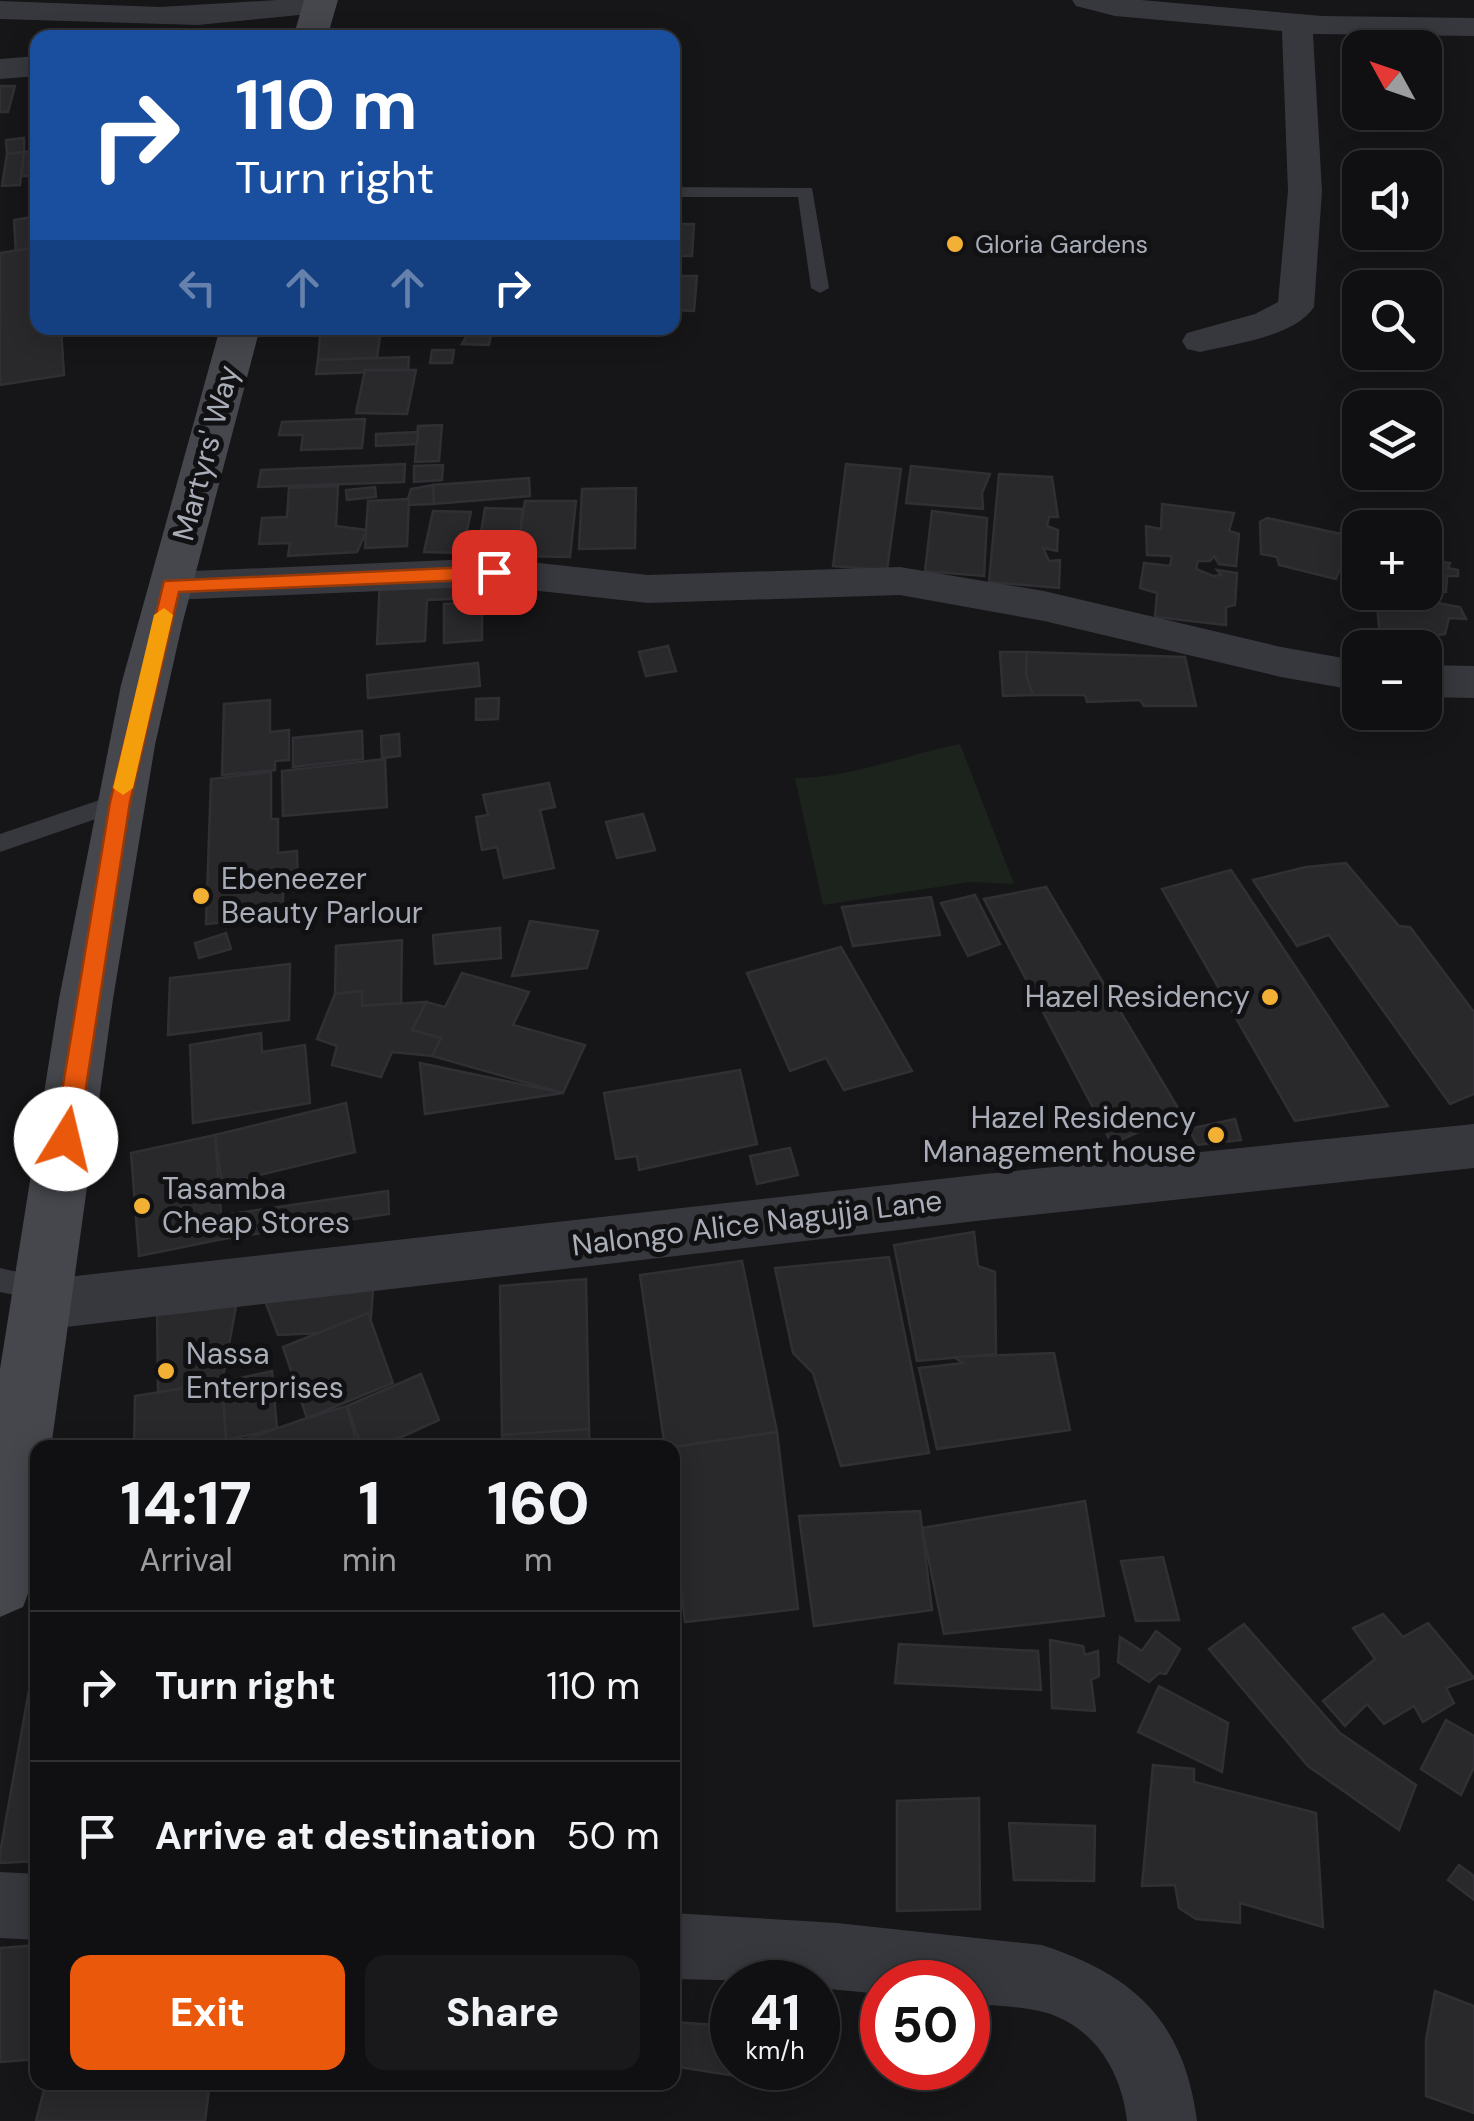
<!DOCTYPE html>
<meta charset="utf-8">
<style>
:root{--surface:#101012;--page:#19191b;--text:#f1f3f6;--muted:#9c9d9f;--line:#303032;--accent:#ea580c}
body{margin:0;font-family:"DM Sans",sans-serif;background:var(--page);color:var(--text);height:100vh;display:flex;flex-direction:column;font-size:38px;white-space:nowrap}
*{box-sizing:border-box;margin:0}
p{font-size:32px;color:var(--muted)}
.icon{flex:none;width:55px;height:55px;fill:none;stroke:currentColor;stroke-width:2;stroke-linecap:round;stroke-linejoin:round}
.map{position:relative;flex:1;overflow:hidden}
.details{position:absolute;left:30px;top:1440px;width:650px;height:650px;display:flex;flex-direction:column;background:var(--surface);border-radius:20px;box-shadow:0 5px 25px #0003,0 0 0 2px var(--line)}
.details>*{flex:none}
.hud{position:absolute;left:30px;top:30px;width:650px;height:305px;border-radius:20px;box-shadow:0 5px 25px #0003,0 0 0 2px var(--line);background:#1a4fa0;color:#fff;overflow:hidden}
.needle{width:65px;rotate:310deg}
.tools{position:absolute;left:1342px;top:30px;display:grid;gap:20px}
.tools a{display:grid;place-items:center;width:100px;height:100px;border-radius:20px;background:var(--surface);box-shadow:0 5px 25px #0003,0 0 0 2px var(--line);font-size:50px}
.speed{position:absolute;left:710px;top:1960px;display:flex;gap:20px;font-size:50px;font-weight:700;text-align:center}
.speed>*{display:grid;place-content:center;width:130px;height:130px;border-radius:50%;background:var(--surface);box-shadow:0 5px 25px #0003,0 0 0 2px var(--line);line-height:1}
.speed small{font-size:25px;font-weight:400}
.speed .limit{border:15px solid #d22;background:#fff;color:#111}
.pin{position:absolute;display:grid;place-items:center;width:85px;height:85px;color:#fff;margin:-42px;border-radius:20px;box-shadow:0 5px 15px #0006}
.me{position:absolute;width:110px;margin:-55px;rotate:9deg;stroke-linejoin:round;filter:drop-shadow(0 0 8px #0008)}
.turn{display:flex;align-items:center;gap:35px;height:210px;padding:0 40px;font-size:45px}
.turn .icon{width:130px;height:130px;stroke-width:2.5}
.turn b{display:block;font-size:70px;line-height:85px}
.lanes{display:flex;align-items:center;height:95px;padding:0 40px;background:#0003;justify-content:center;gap:50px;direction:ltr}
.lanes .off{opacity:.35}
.eta{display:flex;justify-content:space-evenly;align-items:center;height:170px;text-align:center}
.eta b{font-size:60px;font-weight:800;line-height:70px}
.primary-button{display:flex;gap:20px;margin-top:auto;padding:20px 40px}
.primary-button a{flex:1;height:115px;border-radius:20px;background:var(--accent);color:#fff;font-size:40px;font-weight:800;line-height:115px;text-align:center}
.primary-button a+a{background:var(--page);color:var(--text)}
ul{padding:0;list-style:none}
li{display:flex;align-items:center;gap:30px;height:150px;padding:0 40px;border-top:2px solid var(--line)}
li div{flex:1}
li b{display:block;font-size:38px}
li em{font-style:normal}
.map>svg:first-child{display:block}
</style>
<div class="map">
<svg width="1474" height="2121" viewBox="0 0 1474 2121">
<rect width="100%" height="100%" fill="#161618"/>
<!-- green -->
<path fill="#1c231d" d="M 960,744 L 1014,884 L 969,882 L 823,905 L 795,778 C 851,778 905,755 960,744 Z"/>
<!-- building -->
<g fill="#29292c" stroke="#303034" stroke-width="2.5">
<path d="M 0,86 L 15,86 L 8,112 L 0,112 Z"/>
<path d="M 24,138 L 24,152 L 7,154 L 6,140 Z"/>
<path d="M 38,151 L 37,176 L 21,176 L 24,152 Z"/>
<path d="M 24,152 L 20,185 L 2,186 L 7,154 Z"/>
<path d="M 38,216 L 38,249 L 16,254 L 14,220 Z"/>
<path d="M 672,224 L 694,224 L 692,256 L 679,256 L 678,276 L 697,276 L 694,311 L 672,310 Z"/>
<path d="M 38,247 L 38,328 L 61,328 L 64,375 L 0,385 L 0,253 Z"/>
<path d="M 452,328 L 492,328 L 489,345 L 462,344 L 467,335 L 450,335 Z"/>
<path d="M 320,336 L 380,336 L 377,358 L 318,360 Z"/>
<path d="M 432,350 L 454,350 L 452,363 L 430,363 Z"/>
<path d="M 409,357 L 408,371 L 316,374 L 318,360 Z"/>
<path d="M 365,370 L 416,370 L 407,414 L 356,413 Z"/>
<path d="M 365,419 L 362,448 L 301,450 L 303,435 L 279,435 L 282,422 Z"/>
<path d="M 442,425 L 439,461 L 415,462 L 418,426 Z"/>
<path d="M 418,432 L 417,444 L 376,446 L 376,434 Z"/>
<path d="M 405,464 L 404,482 L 258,487 L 261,470 Z"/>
<path d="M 846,464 L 901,469 L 887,570 L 833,566 Z"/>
<path d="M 443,465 L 442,480 L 414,482 L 414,466 Z"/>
<path d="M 911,466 L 990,474 L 982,493 L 983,509 L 906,503 Z"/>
<path d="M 999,474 L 1052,477 L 1058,517 L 1049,517 L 1047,526 L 1058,530 L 1057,551 L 1043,548 L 1049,561 L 1060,560 L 1059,588 L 989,582 Z"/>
<path d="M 529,478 L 530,496 L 434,504 L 433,485 Z"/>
<path d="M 433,485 L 434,504 L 406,505 L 411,489 Z"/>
<path d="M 338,486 L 336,526 L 367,530 L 357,552 L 288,556 L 290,543 L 259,544 L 262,518 L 287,517 L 289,488 Z"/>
<path d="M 375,487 L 376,497 L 347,500 L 346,490 Z"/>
<path d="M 636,488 L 635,548 L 579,549 L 582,489 Z"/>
<path d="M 409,499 L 407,546 L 365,548 L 368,501 Z"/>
<path d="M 525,501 L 576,501 L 570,557 L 517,556 Z"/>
<path d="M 1162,504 L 1234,513 L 1229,531 L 1239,534 L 1236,566 L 1219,564 L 1214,556 L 1210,561 L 1198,561 L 1196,569 L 1213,576 L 1221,575 L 1217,570 L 1237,573 L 1235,605 L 1226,607 L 1226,625 L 1155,617 L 1157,593 L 1140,588 L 1144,563 L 1170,566 L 1172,556 L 1147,555 L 1146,526 L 1161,529 Z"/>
<path d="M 485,508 L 523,509 L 517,556 L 477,557 Z"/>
<path d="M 433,511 L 471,512 L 462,553 L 424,552 Z"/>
<path d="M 932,511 L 987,518 L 984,576 L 925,571 Z"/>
<path d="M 1267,518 L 1360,538 L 1360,574 L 1340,568 L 1336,579 L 1279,565 L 1277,557 L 1261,554 L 1260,522 Z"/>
<path d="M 1425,553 L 1430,560 L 1450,563 L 1448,568 L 1458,570 L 1458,576 L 1447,576 L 1446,592 L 1431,594 L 1427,601 L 1460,607 L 1466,619 L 1449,618 L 1445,634 L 1422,637 L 1420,642 L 1380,637 L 1376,592 L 1425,592 Z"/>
<path d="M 454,575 L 453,599 L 427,600 L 425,641 L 377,644 L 380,579 Z"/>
<path d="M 482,602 L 482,640 L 444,643 L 444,604 Z"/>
<path d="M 668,646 L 676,671 L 646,676 L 639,652 Z"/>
<path d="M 1000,652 L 1027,652 L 1026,675 L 1033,695 L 1003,696 Z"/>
<path d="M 1027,652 L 1185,657 L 1196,706 L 1144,706 L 1140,700 L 1087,702 L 1085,695 L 1033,695 L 1026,675 Z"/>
<path d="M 478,663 L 480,686 L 368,698 L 367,675 Z"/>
<path d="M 499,698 L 498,719 L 476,720 L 476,699 Z"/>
<path d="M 270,700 L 270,732 L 289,730 L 289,760 L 275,761 L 275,770 L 222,775 L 224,704 Z"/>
<path d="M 362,731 L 363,759 L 293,767 L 293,738 Z"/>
<path d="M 399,734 L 400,756 L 382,758 L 381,736 Z"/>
<path d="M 385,759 L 387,807 L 283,816 L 282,771 Z"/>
<path d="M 271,772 L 271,819 L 278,819 L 278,853 L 297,851 L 298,891 L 283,893 L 283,916 L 206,924 L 211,779 Z"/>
<path d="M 549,783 L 555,807 L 540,810 L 554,868 L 504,878 L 497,847 L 482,850 L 476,817 L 488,815 L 483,795 Z"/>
<path d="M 643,814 L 655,850 L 617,858 L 606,822 Z"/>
<path d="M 1346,863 L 1399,926 L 1410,927 L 1474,1012 L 1474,1094 L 1450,1104 L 1329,935 L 1297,946 L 1253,880 L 1306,867 Z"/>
<path d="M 1231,870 L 1388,1106 L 1295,1121 L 1162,889 Z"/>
<path d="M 1046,887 L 1181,1113 L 1112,1144 L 984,899 Z"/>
<path d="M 975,895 L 1000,944 L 968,956 L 941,903 Z"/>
<path d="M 931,897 L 940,935 L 853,946 L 842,907 Z"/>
<path d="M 530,921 L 598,931 L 587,968 L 512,976 Z"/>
<path d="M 500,928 L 501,958 L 435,964 L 433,935 Z"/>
<path d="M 226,933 L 231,949 L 199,958 L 195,943 Z"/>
<path d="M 402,940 L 401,1003 L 362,1006 L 362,991 L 335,994 L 336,946 Z"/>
<path d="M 841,947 L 912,1071 L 844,1090 L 826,1058 L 790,1071 L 747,973 Z"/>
<path d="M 290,964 L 289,1020 L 168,1035 L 170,978 Z"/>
<path d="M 462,973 L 529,992 L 513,1025 L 585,1045 L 563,1093 L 432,1056 L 441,1038 L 412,1030 L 426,1002 L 445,1007 Z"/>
<path d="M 362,991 L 362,1006 L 426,1002 L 412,1030 L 441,1038 L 432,1056 L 392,1052 L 381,1077 L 332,1065 L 337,1046 L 317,1039 L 335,994 Z"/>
<path d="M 261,1033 L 262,1052 L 305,1045 L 310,1103 L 193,1123 L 190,1045 Z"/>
<path d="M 420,1063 L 563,1093 L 425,1114 Z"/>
<path d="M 740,1070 L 757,1144 L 639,1170 L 637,1156 L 616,1159 L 604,1093 Z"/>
<path d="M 346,1103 L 355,1152 L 222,1184 L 215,1135 Z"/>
<path d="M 1235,1119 L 1241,1140 L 1197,1145 L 1189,1129 Z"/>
<path d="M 215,1135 L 223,1239 L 139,1256 L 131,1153 Z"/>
<path d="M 790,1148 L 798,1175 L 757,1184 L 750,1156 Z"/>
<path d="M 388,1191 L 389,1214 L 223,1239 L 223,1215 Z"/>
<path d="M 974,1232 L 978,1266 L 995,1272 L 996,1354 L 917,1361 L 894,1245 Z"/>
<path d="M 889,1257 L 929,1453 L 841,1466 L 813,1373 L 793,1353 L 775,1268 Z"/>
<path d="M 742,1261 L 777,1432 L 665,1448 L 640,1275 Z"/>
<path d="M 374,1276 L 370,1331 L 278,1335 L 257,1280 Z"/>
<path d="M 586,1279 L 589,1429 L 502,1435 L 500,1286 Z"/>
<path d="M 238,1296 L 222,1382 L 158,1392 L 157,1303 Z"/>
<path d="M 368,1313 L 393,1383 L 307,1418 L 283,1347 Z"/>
<path d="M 1054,1353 L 1070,1430 L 937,1449 L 919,1368 L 963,1363 L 954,1357 Z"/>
<path d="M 272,1371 L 277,1429 L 226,1440 L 222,1382 Z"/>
<path d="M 421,1374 L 439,1420 L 377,1448 L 362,1448 L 347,1406 Z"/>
<path d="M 222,1382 L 226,1440 L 220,1448 L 134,1448 L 135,1396 Z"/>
<path d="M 347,1406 L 358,1448 L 220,1448 L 307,1418 Z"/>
<path d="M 589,1429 L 590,1448 L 503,1448 L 502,1435 Z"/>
<path d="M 777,1432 L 798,1609 L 685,1622 L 672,1511 L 672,1448 L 667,1448 Z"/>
<path d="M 1085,1501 L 1104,1616 L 944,1634 L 922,1528 Z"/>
<path d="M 920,1511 L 932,1610 L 814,1626 L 799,1516 Z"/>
<path d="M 1163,1557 L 1179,1620 L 1136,1621 L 1121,1561 Z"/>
<path d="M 1383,1614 L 1403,1637 L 1428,1623 L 1474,1678 L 1446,1688 L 1454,1703 L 1423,1722 L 1414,1706 L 1384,1724 L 1367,1704 L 1345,1726 L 1323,1701 L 1375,1659 L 1353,1628 Z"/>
<path d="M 1244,1624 L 1340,1733 L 1416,1785 L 1399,1830 L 1308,1766 L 1209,1649 Z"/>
<path d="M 1156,1631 L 1180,1649 L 1166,1674 L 1159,1673 L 1149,1682 L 1118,1662 L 1120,1637 L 1142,1651 Z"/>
<path d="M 38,1640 L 38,1861 L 0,1863 L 0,1853 Z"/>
<path d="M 1050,1640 L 1083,1646 L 1085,1655 L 1098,1651 L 1099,1676 L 1091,1680 L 1095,1711 L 1052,1708 Z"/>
<path d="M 899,1644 L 1038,1651 L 1041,1690 L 895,1683 Z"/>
<path d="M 1159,1686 L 1228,1723 L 1222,1772 L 1138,1732 Z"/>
<path d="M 1446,1720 L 1474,1736 L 1474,1767 L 1461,1795 L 1421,1769 Z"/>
<path d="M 1153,1765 L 1194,1769 L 1194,1782 L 1316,1813 L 1323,1927 L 1240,1903 L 1240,1923 L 1196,1919 L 1179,1908 L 1175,1885 L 1142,1886 Z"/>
<path d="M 979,1798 L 980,1909 L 897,1911 L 897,1801 Z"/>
<path d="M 1009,1823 L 1095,1826 L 1094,1881 L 1014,1880 Z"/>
<path d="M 1459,1865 L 1474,1876 L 1474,1900 L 1448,1880 Z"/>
<path d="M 38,1945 L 38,2059 L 0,2062 L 0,1948 Z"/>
<path d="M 1435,1991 L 1474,2006 L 1474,2113 L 1426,2096 L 1426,2040 Z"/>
<path d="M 672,2022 L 732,2026 L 732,2068 L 789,2068 L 787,2084 L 672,2066 Z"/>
<path d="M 46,2082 L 210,2082 L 205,2121 L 36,2121 Z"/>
</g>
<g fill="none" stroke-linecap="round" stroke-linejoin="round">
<!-- service -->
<g fill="#37383d" fill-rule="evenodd">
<path d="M 672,187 L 812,188 L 829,288 L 820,293 L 811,288 L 798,197 L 672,197 Z"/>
<path d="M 120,793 L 131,802 L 128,808 L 0,852 L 0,834 Z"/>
<path d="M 0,1268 L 52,1280 L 56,1289 L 52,1298 L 42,1301 L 0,1292 Z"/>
</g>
<!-- minor -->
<g fill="#37383d" fill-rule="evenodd">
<path d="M 277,0 L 332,0 L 334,4 L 330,11 L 319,13 L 198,25 L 0,19 L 0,1 L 160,7 Z"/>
<path d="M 1072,0 L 1141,0 L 1322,16 L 1474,18 L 1474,36 L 1313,34 L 1322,191 L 1314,307 C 1294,337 1233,344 1200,352 L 1187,349 L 1182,341 L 1187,333 L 1255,314 L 1278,302 L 1288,191 L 1282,31 L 1115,16 L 1076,6 Z"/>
<path d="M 38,56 L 38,76 L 0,79 L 0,59 Z"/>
<path d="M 495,558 L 648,575 L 900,567 L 1044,591 L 1281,647 L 1360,661 L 1360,691 L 1281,677 L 1044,621 L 900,595 L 648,603 L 495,586 L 171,600 L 156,596 L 150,586 L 156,576 L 171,572 Z"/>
<path d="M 1425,665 L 1474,666 L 1474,698 L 1425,697 Z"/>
<path d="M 1474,1124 L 1474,1168 L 985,1220 L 40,1330 L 21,1323 L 13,1305 L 21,1287 L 40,1280 L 985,1174 Z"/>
<path d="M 0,1872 L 38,1874 L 38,1940 L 0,1938 Z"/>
<path d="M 672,1913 L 837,1923 L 1042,1945 C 1134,1975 1184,2021 1197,2121 L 1127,2121 C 1122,2074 1096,2028 1047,2013 C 1022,2006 993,2006 968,2003 L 968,1982 L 882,1982 L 882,1994 L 818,1988 L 818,1982 L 672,1979 Z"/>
</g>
<!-- secondary -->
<g fill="#45474d" fill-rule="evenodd">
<path d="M 304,0 L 338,0 L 327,38 L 293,38 Z"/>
<path d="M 220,328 L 260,328 L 182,625 L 155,745 L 113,999 L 51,1448 L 38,1448 C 38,1501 44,1557 23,1607 L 0,1617 L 0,1369 L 59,999 L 121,685 Z"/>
</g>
</g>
<!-- route -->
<path fill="#ea580c" stroke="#983908" stroke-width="2.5" d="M 494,566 L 504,572 L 494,579 L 179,592 L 130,802 L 78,1139 L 74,1146 L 58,1146 L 54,1139 L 110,802 L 164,581 Z"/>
<!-- slow -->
<path fill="#f59e0b" d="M 164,608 L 173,615 L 133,788 L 123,795 L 113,788 L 154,615 Z"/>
<!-- markers -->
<g fill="#f2b134" stroke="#111113" stroke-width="4">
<circle cx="955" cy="244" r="10"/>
<circle cx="201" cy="896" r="10"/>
<circle cx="1270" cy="997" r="10"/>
<circle cx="1216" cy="1135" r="10"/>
<circle cx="142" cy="1206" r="10"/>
<circle cx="166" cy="1371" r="10"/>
</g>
<g text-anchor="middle" stroke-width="10" stroke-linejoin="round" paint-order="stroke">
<!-- far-poi labels -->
<g font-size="25" fill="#a8adb8" stroke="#111113" text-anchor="start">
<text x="975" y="253">Gloria Gardens</text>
</g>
<!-- street labels -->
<g font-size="30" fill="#a8adb8" stroke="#111113">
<text transform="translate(206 453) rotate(-75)" y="10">Martyrs' Way</text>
<text transform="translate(757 1223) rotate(-7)" y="10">Nalongo Alice Nagujja Lane</text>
</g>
<!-- poi labels -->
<g font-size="30" fill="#a8adb8" stroke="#111113" text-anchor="start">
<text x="221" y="889">Ebeneezer<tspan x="221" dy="34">Beauty Parlour</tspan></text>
<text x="1250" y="1007" text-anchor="end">Hazel Residency</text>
<text x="1196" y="1128" text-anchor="end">Hazel Residency<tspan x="1196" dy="34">Management house</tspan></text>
<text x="162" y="1199">Tasamba<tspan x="162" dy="34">Cheap Stores</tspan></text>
<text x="186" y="1364">Nassa<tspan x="186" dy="34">Enterprises</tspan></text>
</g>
</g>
</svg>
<div class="tools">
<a><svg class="needle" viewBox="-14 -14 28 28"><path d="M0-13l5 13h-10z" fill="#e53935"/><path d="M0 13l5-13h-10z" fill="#9c9d9f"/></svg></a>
<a><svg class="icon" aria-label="sound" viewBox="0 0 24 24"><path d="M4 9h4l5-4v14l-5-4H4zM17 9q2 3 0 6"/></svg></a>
<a><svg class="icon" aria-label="search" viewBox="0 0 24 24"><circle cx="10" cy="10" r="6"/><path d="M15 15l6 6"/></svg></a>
<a><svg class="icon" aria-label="layers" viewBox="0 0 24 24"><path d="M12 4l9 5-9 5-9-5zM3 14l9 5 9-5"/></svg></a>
<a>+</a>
<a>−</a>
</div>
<div class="speed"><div>41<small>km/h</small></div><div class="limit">50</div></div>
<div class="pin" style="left:494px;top:572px;background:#d93025"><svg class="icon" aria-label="arrive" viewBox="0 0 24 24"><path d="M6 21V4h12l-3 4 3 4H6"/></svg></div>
<svg class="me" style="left:66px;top:1139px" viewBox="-20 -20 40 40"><circle r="19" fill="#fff"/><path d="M0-13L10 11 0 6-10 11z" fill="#ea580c"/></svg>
<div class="hud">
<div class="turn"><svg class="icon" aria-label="right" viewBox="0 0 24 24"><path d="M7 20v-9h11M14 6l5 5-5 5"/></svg><div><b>110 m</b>Turn right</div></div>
<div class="lanes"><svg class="icon off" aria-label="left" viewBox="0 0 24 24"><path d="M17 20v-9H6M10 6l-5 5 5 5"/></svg><svg class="icon off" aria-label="ahead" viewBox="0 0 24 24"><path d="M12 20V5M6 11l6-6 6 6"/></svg><svg class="icon off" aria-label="ahead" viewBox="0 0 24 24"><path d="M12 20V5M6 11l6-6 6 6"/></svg><svg class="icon" aria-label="right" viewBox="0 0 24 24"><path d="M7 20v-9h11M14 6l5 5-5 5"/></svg></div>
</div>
<section class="details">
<div class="eta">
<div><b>14:17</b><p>Arrival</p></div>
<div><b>1</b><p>min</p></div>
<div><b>160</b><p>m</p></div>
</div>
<ul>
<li><svg class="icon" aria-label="right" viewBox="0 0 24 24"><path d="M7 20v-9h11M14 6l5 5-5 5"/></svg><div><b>Turn right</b></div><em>110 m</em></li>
<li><svg class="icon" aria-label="arrive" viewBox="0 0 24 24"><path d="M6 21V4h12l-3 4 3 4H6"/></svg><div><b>Arrive at destination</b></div><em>50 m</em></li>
</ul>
<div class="primary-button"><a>Exit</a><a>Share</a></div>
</section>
</div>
